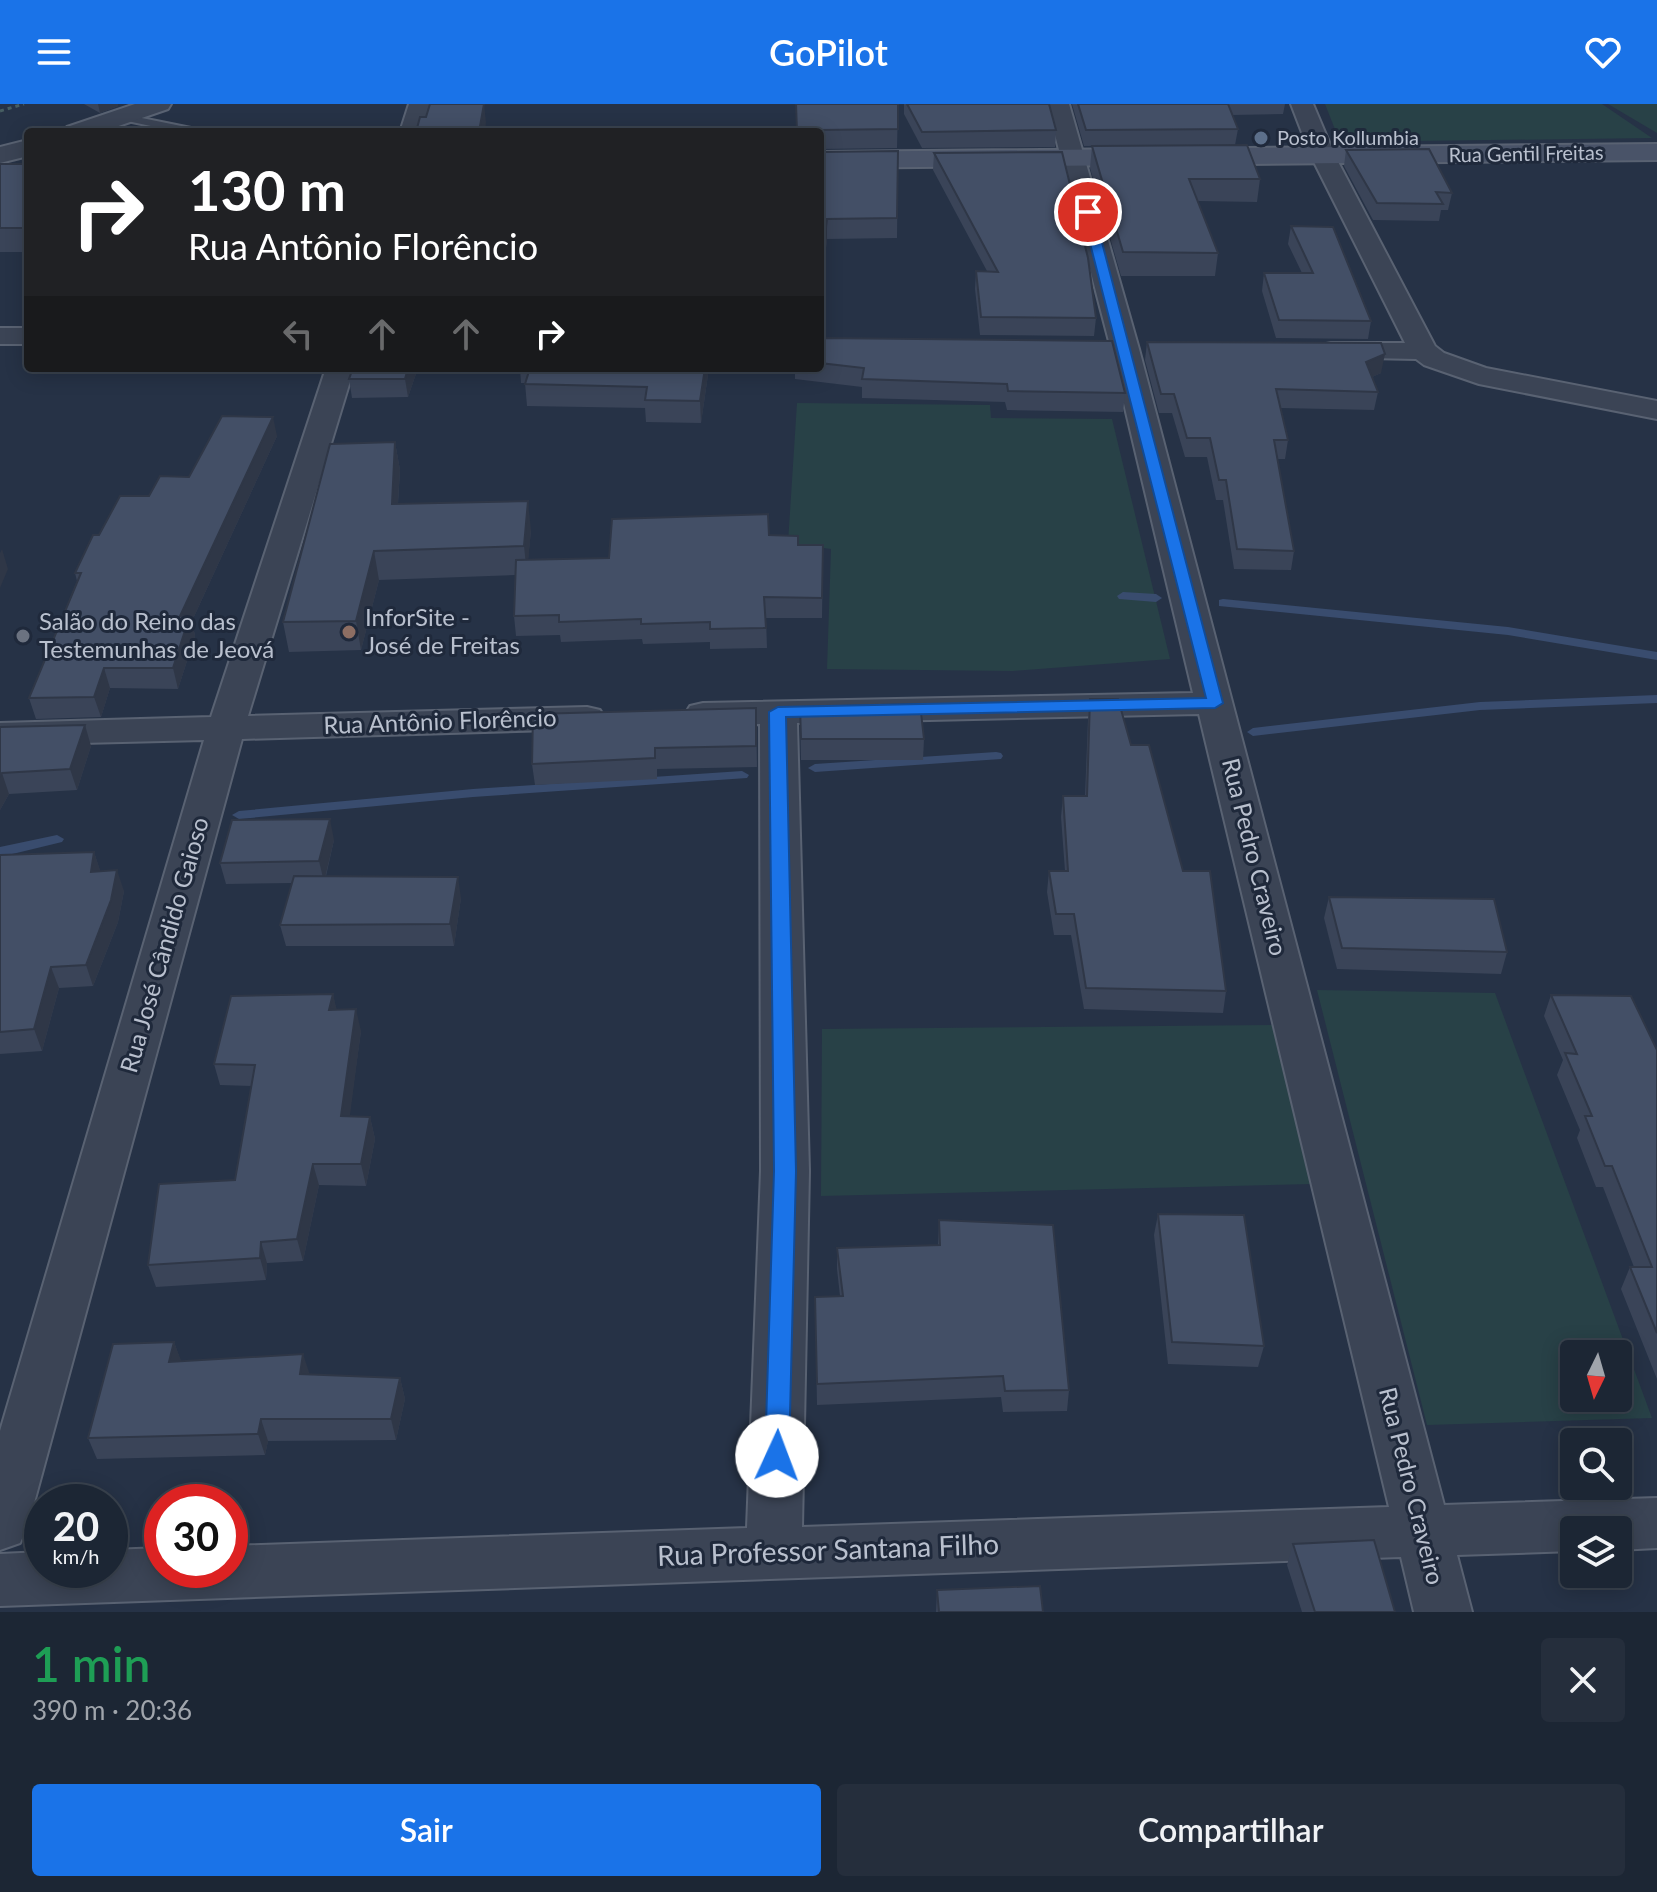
<!DOCTYPE html>
<html lang="pt">
<meta charset="utf-8">
<style>
:root{--surface:#1c2634;--page:#252e3c;--text:#f1f3f6;--muted:#a0a5ac;--line:#3a434f;--accent:#1a73e8}
body{margin:0;font-family:Lato,sans-serif;background:var(--page);color:var(--text);height:100vh;display:flex;flex-direction:column;font-size:30px;white-space:nowrap}
*{box-sizing:border-box;margin:0}
p{font-size:26px;color:var(--muted)}
.icon{flex:none;width:44px;height:44px;fill:none;stroke:currentColor;stroke-width:2;stroke-linecap:round;stroke-linejoin:round}
.map{position:relative;height:1508px;overflow:hidden}
.panel{display:flex;flex-direction:column;background:var(--surface);flex:1}
.panel>*{flex:none}
.hud{position:absolute;left:24px;top:24px;width:800px;height:244px;border-radius:8px;box-shadow:0 4px 20px #0003,0 0 0 2px var(--line);background:#202124;color:#fff;overflow:hidden}
.needle{width:52px;rotate:185deg}
.tools{position:absolute;left:1560px;top:1236px;display:grid;gap:16px}
.tools a{display:grid;place-items:center;width:72px;height:72px;border-radius:8px;background:var(--surface);box-shadow:0 4px 20px #0003,0 0 0 2px var(--line);font-size:40px}
.speed{position:absolute;left:24px;top:1380px;display:flex;gap:16px;font-size:40px;font-weight:700;text-align:center}
.speed>*{display:grid;place-content:center;width:104px;height:104px;border-radius:50%;background:var(--surface);box-shadow:0 4px 20px #0003,0 0 0 2px var(--line);line-height:1}
.speed small{font-size:20px;font-weight:400}
.speed .limit{border:12px solid #d22;background:#fff;color:#111}
.pin{position:absolute;display:grid;place-items:center;width:68px;height:68px;color:#fff;margin:-34px;border:4px solid #fff;border-radius:50%;box-shadow:0 2px 8px #0007}
.me{position:absolute;width:88px;margin:-44px;rotate:2deg;stroke-linejoin:round;filter:drop-shadow(0 0 6px #0008)}
.turn{display:flex;align-items:center;gap:28px;height:168px;padding:0 32px;font-size:36px}
.turn .icon{width:104px;height:104px;stroke-width:2.5}
.turn b{display:block;font-size:56px;line-height:68px}
.lanes{display:flex;align-items:center;height:76px;padding:0 32px;background:#0003;justify-content:center;gap:40px;direction:ltr}
.lanes .off{opacity:.35}
.round{display:grid;place-items:center;flex:none;width:84px;height:84px;border-radius:8px;background:var(--page)}
.headline{display:flex;align-items:center;justify-content:space-between;height:136px;padding:0 32px}
h1{font-size:48px;font-weight:600;line-height:60px;color:#1e9e55}
.cta{display:flex;gap:16px;margin-top:auto;padding:16px 32px}
.cta a{flex:1;height:92px;border-radius:8px;background:var(--accent);color:#fff;font-size:32px;font-weight:600;line-height:92px;text-align:center}
.cta a+a{background:var(--page);color:var(--text)}
header{display:flex;justify-content:space-between;align-items:center;height:104px;padding:0 32px;background:var(--accent);color:#fff;font-size:36px;font-weight:600}
.map>svg:first-child{display:block}
</style>
<header><svg class="icon" aria-label="menu" viewBox="0 0 24 24"><path d="M4 6h16M4 12h16M4 18h16"/></svg>GoPilot<svg class="icon" aria-label="heart" viewBox="0 0 24 24"><path d="M12 20l-8-8c-3-5 5-10 8-4 3-6 11-1 8 4z"/></svg></header>
<div class="map">
<svg width="1657" height="1508" viewBox="0 0 1657 1508">
<rect width="100%" height="100%" fill="#263246"/>
<!-- green -->
<g fill="#284147" fill-rule="evenodd">
<path d="M 1325,0 L 1602,0 L 1652,34 L 1340,38 Z"/>
<path d="M 1608,0 L 1657,0 L 1657,29 Z"/>
<path d="M 797,299 L 990,301 L 991,314 L 1112,315 L 1170,555 L 1013,567 L 827,565 L 831,445 L 788,439 Z"/>
<path d="M 1317,886 L 1495,889 L 1652,1314 L 1427,1321 ZM 1618,1250 L 1618,1294 L 1574,1294 L 1574,1250 Z"/>
<path d="M 1272,921 L 1312,1080 L 821,1092 L 822,925 Z"/>
</g>
<g fill="none" stroke-linecap="round" stroke-linejoin="round">
<!-- stream -->
<g fill="#394c6e" fill-rule="evenodd">
<path d="M 1123,488 L 1156,490 L 1162,494 L 1156,498 L 1119,495 L 1117,492 Z"/>
<path d="M 1223,495 L 1508,523 L 1657,548 L 1657,556 L 1508,531 L 1219,502 L 1219,496 Z"/>
<path d="M 1657,591 L 1657,599 L 1480,606 L 1253,632 L 1247,628 L 1253,624 L 1480,598 Z"/>
<path d="M 996,648 L 1001,649 L 1003,652 L 1001,655 L 815,668 L 808,664 L 815,660 Z"/>
<path d="M 742,667 L 749,671 L 747,674 L 473,693 L 239,715 L 232,711 L 239,707 L 473,685 Z"/>
<path d="M 57,731 L 64,735 L 62,738 L 0,753 L 0,743 Z"/>
</g>
<!-- service casing -->
<g stroke="#596272" stroke-width="4">
<g id="service">
<path d="M 122,10 L 196,25 L 202,28 L 179,28 L 118,15 L 116,13 Z"/>
<path d="M 412,24 L 417,28 L 325,28 L 331,25 Z"/>
</g>
</g>
<!-- minor casing -->
<g stroke="#596272" stroke-width="4">
<g id="minor">
<path d="M 409,0 L 431,0 L 424,28 L 400,28 Z"/>
<path d="M 1047,0 L 1069,0 L 1139,245 L 1444,1401 L 1657,1394 L 1657,1444 L 1618,1446 L 1618,1426 L 1574,1426 L 1574,1447 L 1457,1451 L 1472,1508 L 1414,1508 L 1401,1453 L 0,1502 L 0,1450 L 42,1448 L 42,1466 L 110,1466 L 110,1446 L 162,1444 L 162,1466 L 230,1466 L 230,1442 L 747,1424 L 761,1067 L 760,620 L 703,621 L 690,618 L 685,610 L 690,602 L 703,599 L 1193,589 L 1111,245 ZM 1199,610 L 1389,1403 L 802,1423 L 809,1067 L 797,619 Z"/>
<path d="M 1291,0 L 1313,0 L 1335,52 L 1435,242 L 1444,249 L 1486,264 L 1657,297 L 1657,315 L 1479,280 L 1424,261 L 1416,255 L 1321,253 L 1317,247 L 1321,241 L 1331,239 L 1405,239 L 1311,52 Z"/>
<rect x="0" y="224" width="28" height="16"/>
<path d="M 326,264 L 354,264 L 248,612 L 587,603 L 600,606 L 605,614 L 600,622 L 587,625 L 242,635 L 28,1421 L 20,1439 L 0,1446 L 0,1327 L 204,636 L 0,641 L 0,619 L 211,613 Z"/>
</g>
</g>
<!-- tertiary casing -->
<g stroke="#596272" stroke-width="4">
<g id="tertiary">
<path d="M 135,0 L 171,0 L 168,5 L 101,28 L 63,28 L 67,23 Z"/>
<path d="M 28,36 L 28,52 L 0,59 L 0,43 Z"/>
</g>
</g>
<!-- secondary casing -->
<g stroke="#596272" stroke-width="4">
<path id="secondary" d="M 1657,40 L 1657,56 L 820,64 L 820,48 Z"/>
</g>
<!-- path -->
<path stroke="#475e62" stroke-width="3" stroke-dasharray="4 4" stroke-linecap="butt" d="M 0,7 L 24,0"/>
<!-- service -->
<use href="#service" fill="#3b4455" fill-rule="evenodd"/>
<!-- minor -->
<use href="#minor" fill="#3b4455" fill-rule="evenodd"/>
<!-- tertiary -->
<use href="#tertiary" fill="#3b4455" fill-rule="evenodd"/>
<!-- secondary -->
<use href="#secondary" fill="#495368" fill-rule="evenodd"/>
</g>
<!-- wall -->
<g fill="#3a4458">
<path d="M 84,0 L 118,0 L 118,2 L 100,9 Z"/>
<path d="M 796,0 L 898,0 L 897,44 L 820,45 L 820,28 L 797,28 Z"/>
<path d="M 904,0 L 1049,0 L 1056,26 L 1055,43 L 922,44 L 904,10 Z"/>
<path d="M 1072,0 L 1285,0 L 1283,10 L 1232,11 L 1238,25 L 1235,41 L 1084,42 Z"/>
<path d="M 1092,42 L 1260,75 L 1257,98 L 1198,97 L 1218,149 L 1215,172 L 1121,172 L 1090,64 Z"/>
<path d="M 1346,46 L 1452,89 L 1448,106 L 1441,106 L 1439,117 L 1373,116 L 1344,62 Z"/>
<path d="M 898,47 L 897,134 L 827,135 L 820,199 L 820,48 Z"/>
<path d="M 934,49 L 1096,214 L 1094,232 L 980,231 L 975,185 L 976,167 L 987,167 L 933,66 Z"/>
<rect x="0" y="60" width="28" height="88"/>
<path d="M 1291,122 L 1371,217 L 1368,235 L 1276,234 L 1262,187 L 1264,169 L 1302,169 L 1288,140 Z"/>
<path d="M 820,234 L 1125,289 L 1123,308 L 1007,306 L 1005,298 L 862,294 L 862,283 L 795,275 L 795,264 L 820,264 Z"/>
<path d="M 1147,238 L 1381,269 L 1372,273 L 1378,288 L 1374,306 L 1281,304 L 1288,336 L 1285,355 L 1277,355 L 1294,447 L 1291,466 L 1234,465 L 1223,396 L 1216,396 L 1207,353 L 1185,353 L 1172,309 L 1159,309 L 1145,256 Z"/>
<path d="M 353,264 L 418,264 L 408,293 L 352,294 L 349,275 Z"/>
<path d="M 520,264 L 709,264 L 701,319 L 646,318 L 645,304 L 527,302 L 525,279 L 521,279 Z"/>
<path d="M 277,332 L 192,517 L 195,532 L 178,585 L 110,584 L 101,613 L 36,615 L 29,594 L 77,477 L 75,469 L 99,431 L 149,392 Z"/>
<path d="M 395,338 L 400,366 L 398,400 L 531,426 L 528,455 L 609,454 L 769,431 L 798,441 L 823,441 L 822,514 L 766,514 L 767,544 L 710,545 L 710,538 L 643,540 L 642,535 L 561,538 L 560,531 L 516,532 L 514,512 L 515,471 L 379,476 L 361,546 L 289,548 L 283,518 Z"/>
<path d="M 1090,595 L 1131,641 L 1183,767 L 1226,887 L 1223,909 L 1084,905 L 1071,831 L 1054,831 L 1047,788 L 1049,767 L 1065,767 L 1061,713 L 1063,692 L 1085,692 L 1088,616 Z"/>
<path d="M 800,603 L 924,635 L 923,656 L 801,656 Z"/>
<path d="M 756,604 L 757,663 L 657,665 L 657,675 L 535,681 L 532,660 Z"/>
<path d="M 0,623 L 91,642 L 77,686 L 9,690 L 0,706 Z"/>
<path d="M 334,736 L 326,772 L 461,794 L 454,842 L 286,842 L 280,821 L 292,779 L 226,780 L 220,759 Z"/>
<path d="M 94,748 L 100,767 L 124,787 L 118,818 L 93,882 L 59,884 L 42,947 L 0,950 L 0,751 Z"/>
<path d="M 1329,793 L 1507,848 L 1501,870 L 1337,865 L 1324,814 Z"/>
<path d="M 333,890 L 336,906 L 361,927 L 349,1013 L 370,1013 L 375,1035 L 366,1082 L 319,1081 L 303,1157 L 267,1159 L 266,1176 L 156,1183 L 148,1161 L 235,1076 L 251,982 L 220,981 L 214,960 Z"/>
<path d="M 1551,891 L 1657,946 L 1657,1275 L 1621,1185 L 1630,1163 L 1634,1163 L 1603,1083 L 1596,1083 L 1577,1034 L 1580,1026 L 1557,971 L 1563,956 L 1544,912 Z"/>
<path d="M 1158,1110 L 1264,1242 L 1258,1263 L 1168,1260 L 1154,1131 Z"/>
<path d="M 939,1116 L 1069,1286 L 1067,1307 L 1003,1308 L 1001,1293 L 817,1301 L 815,1193 L 840,1192 L 837,1165 L 837,1144 L 938,1141 Z"/>
<path d="M 174,1238 L 181,1258 L 310,1271 L 400,1274 L 405,1295 L 396,1336 L 268,1337 L 265,1351 L 97,1355 L 88,1334 Z"/>
<path d="M 1293,1440 L 1395,1508 L 1302,1508 L 1287,1461 Z"/>
<path d="M 937,1486 L 1043,1508 L 936,1508 Z"/>
</g>
<!-- shaded-wall -->
<g fill="#2f3747">
<path d="M 98,0 L 118,0 L 118,2 L 100,9 Z"/>
<path d="M 484,0 L 486,18 L 485,28 L 479,28 Z"/>
<path d="M 827,115 L 827,135 L 820,199 L 820,177 Z"/>
<path d="M 1385,250 L 1381,269 L 1363,277 L 1366,258 Z"/>
<path d="M 408,264 L 418,264 L 408,293 L 405,275 Z"/>
<path d="M 705,264 L 709,264 L 701,319 L 700,297 Z"/>
<path d="M 273,313 L 277,332 L 192,517 L 195,532 L 178,585 L 173,564 L 180,512 Z"/>
<path d="M 395,338 L 400,366 L 396,428 L 392,400 Z"/>
<path d="M 528,397 L 531,426 L 527,471 L 524,442 Z"/>
<path d="M 2,445 L 8,465 L 0,484 L 0,449 Z"/>
<path d="M 374,447 L 379,476 L 361,546 L 356,517 Z"/>
<path d="M 104,564 L 110,584 L 101,613 L 94,593 Z"/>
<path d="M 85,621 L 91,642 L 77,686 L 70,665 Z"/>
<path d="M 2,669 L 9,690 L 0,706 L 0,672 Z"/>
<path d="M 330,715 L 334,736 L 324,778 L 319,757 Z"/>
<path d="M 94,748 L 101,769 L 91,768 Z"/>
<path d="M 117,766 L 124,787 L 118,818 L 93,882 L 86,861 Z"/>
<path d="M 458,773 L 461,794 L 454,842 L 450,820 Z"/>
<path d="M 51,863 L 59,884 L 42,947 L 34,925 Z"/>
<path d="M 333,890 L 338,911 L 329,906 Z"/>
<path d="M 356,905 L 361,927 L 347,1034 L 341,1012 Z"/>
<path d="M 370,1013 L 375,1035 L 366,1082 L 361,1060 Z"/>
<path d="M 313,1060 L 319,1081 L 303,1157 L 297,1135 Z"/>
<path d="M 261,1138 L 267,1159 L 266,1176 L 260,1154 Z"/>
<path d="M 174,1238 L 182,1259 L 169,1258 Z"/>
<path d="M 303,1250 L 310,1271 L 300,1270 Z"/>
<path d="M 400,1274 L 405,1295 L 396,1336 L 391,1315 Z"/>
<path d="M 261,1315 L 268,1337 L 265,1351 L 258,1330 Z"/>
</g>
<!-- building -->
<g fill="#434f66" stroke="#2f3747" stroke-width="2">
<path d="M 430,0 L 484,0 L 479,28 L 416,28 L 420,13 L 426,13 Z"/>
<path d="M 796,0 L 898,0 L 898,25 L 820,26 L 818,28 L 797,28 Z"/>
<path d="M 907,0 L 1049,0 L 1056,26 L 922,28 Z"/>
<path d="M 1078,0 L 1228,0 L 1238,25 L 1086,26 Z"/>
<path d="M 1247,41 L 1260,75 L 1189,75 L 1218,149 L 1123,148 L 1092,42 Z"/>
<path d="M 1429,45 L 1452,89 L 1436,88 L 1443,100 L 1377,99 L 1346,46 Z"/>
<path d="M 898,47 L 897,114 L 827,115 L 820,177 L 820,48 Z"/>
<path d="M 1062,48 L 1088,154 L 1096,214 L 981,213 L 976,167 L 998,168 L 934,49 Z"/>
<rect x="0" y="60" width="28" height="64"/>
<path d="M 1291,122 L 1333,123 L 1371,217 L 1279,216 L 1264,169 L 1313,169 Z"/>
<path d="M 820,234 L 1112,237 L 1125,289 L 1008,287 L 1007,280 L 862,275 L 864,264 L 820,259 Z"/>
<path d="M 1147,238 L 1381,239 L 1385,250 L 1366,258 L 1378,288 L 1276,285 L 1288,336 L 1274,336 L 1294,447 L 1237,445 L 1226,376 L 1219,376 L 1210,334 L 1187,334 L 1174,290 L 1161,290 Z"/>
<path d="M 353,264 L 408,264 L 405,275 L 349,275 Z"/>
<path d="M 530,264 L 705,264 L 700,297 L 645,296 L 647,283 L 525,280 Z"/>
<path d="M 222,312 L 273,313 L 180,512 L 190,511 L 173,564 L 104,564 L 94,593 L 29,594 L 81,469 L 75,469 L 93,431 L 99,431 L 120,392 L 149,392 L 160,372 L 189,373 Z"/>
<path d="M 395,338 L 392,400 L 528,397 L 524,442 L 374,447 L 356,517 L 283,518 L 330,340 Z"/>
<path d="M 768,410 L 769,431 L 798,432 L 798,441 L 823,441 L 822,494 L 764,493 L 766,524 L 710,525 L 710,518 L 641,520 L 641,515 L 559,518 L 559,511 L 514,512 L 516,456 L 609,454 L 612,415 Z"/>
<path d="M 1090,595 L 1118,595 L 1131,641 L 1149,641 L 1183,767 L 1210,767 L 1226,887 L 1086,884 L 1074,810 L 1056,810 L 1049,767 L 1068,767 L 1063,692 L 1087,692 Z"/>
<path d="M 920,600 L 924,635 L 801,635 L 800,603 Z"/>
<path d="M 756,604 L 756,642 L 655,644 L 655,654 L 532,660 L 533,610 Z"/>
<path d="M 85,621 L 70,665 L 2,669 L 0,672 L 0,623 Z"/>
<path d="M 330,715 L 319,757 L 220,759 L 232,716 Z"/>
<path d="M 94,748 L 91,768 L 117,766 L 111,796 L 86,861 L 51,863 L 34,925 L 0,928 L 0,751 Z"/>
<path d="M 294,772 L 458,773 L 450,820 L 280,821 Z"/>
<path d="M 1329,793 L 1494,795 L 1507,848 L 1342,844 Z"/>
<path d="M 333,890 L 329,906 L 356,905 L 341,1012 L 370,1013 L 361,1060 L 313,1060 L 297,1135 L 261,1138 L 260,1154 L 148,1161 L 159,1080 L 235,1076 L 255,961 L 214,960 L 231,892 Z"/>
<path d="M 1551,891 L 1631,892 L 1657,946 L 1657,1229 L 1630,1163 L 1652,1163 L 1612,1062 L 1605,1062 L 1585,1012 L 1592,1012 L 1565,949 L 1577,950 Z"/>
<path d="M 1158,1110 L 1244,1111 L 1264,1242 L 1172,1238 Z"/>
<path d="M 939,1116 L 1053,1121 L 1069,1286 L 1005,1287 L 1003,1272 L 817,1280 L 815,1193 L 843,1192 L 837,1144 L 940,1141 Z"/>
<path d="M 174,1238 L 169,1258 L 303,1250 L 300,1270 L 400,1274 L 391,1315 L 261,1315 L 258,1330 L 88,1334 L 113,1240 Z"/>
<path d="M 1374,1436 L 1395,1508 L 1315,1508 L 1293,1440 Z"/>
<path d="M 1040,1482 L 1043,1508 L 939,1508 L 937,1486 Z"/>
</g>
<!-- route -->
<path fill="#1a73e8" stroke="#114b97" stroke-width="2" d="M 1088,104 L 1094,108 L 1223,599 L 1215,604 L 786,613 L 796,1067 L 789,1352 L 786,1360 L 777,1363 L 768,1360 L 765,1352 L 774,1067 L 769,608 L 778,603 L 1206,594 L 1082,108 Z"/>
<!-- markers -->
<circle fill="#5c6f8a" stroke="#1f293b" stroke-width="3" cx="1261" cy="34" r="8"/>
<circle fill="#8d6e63" stroke="#1f293b" stroke-width="3" cx="349" cy="528" r="8"/>
<circle fill="#6b7280" stroke="#1f293b" stroke-width="3" cx="23" cy="532" r="8"/>
<g text-anchor="middle" stroke-width="6" stroke-linejoin="round" paint-order="stroke">
<!-- far-poi labels -->
<g font-size="20" fill="#b9c0ce" stroke="#1f293b" text-anchor="start">
<text x="1277" y="41">Posto Kollumbia</text>
</g>
<!-- far-street labels -->
<g font-size="20" fill="#b9c0ce" stroke="#1f293b">
<text transform="translate(1526 50) rotate(-1)" y="7">Rua Gentil Freitas</text>
</g>
<!-- poi labels -->
<g font-size="24" fill="#b9c0ce" stroke="#1f293b" text-anchor="start">
<text x="365" y="522">InforSite -<tspan x="365" dy="28">José de Freitas</tspan></text>
<text x="39" y="526">Salão do Reino das<tspan x="39" dy="28">Testemunhas de Jeová</tspan></text>
</g>
<!-- street labels -->
<g font-size="24" fill="#b9c0ce" stroke="#1f293b">
<text transform="translate(440 618) rotate(-2)" y="8">Rua Antônio Florêncio</text>
<text transform="translate(1254 753) rotate(76)" y="8">Rua Pedro Craveiro</text>
<text transform="translate(165 841) rotate(-74)" y="8">Rua José Cândido Gaioso</text>
<text transform="translate(1411 1382) rotate(76)" y="8">Rua Pedro Craveiro</text>
</g>
<!-- near-street labels -->
<g font-size="28" fill="#b9c0ce" stroke="#1f293b">
<text transform="translate(828 1446) rotate(-2)" y="10">Rua Professor Santana Filho</text>
</g>
</g>
</svg>
<div class="tools">
<a><svg class="needle" viewBox="-14 -14 28 28"><path d="M0-13l5 13h-10z" fill="#e53935"/><path d="M0 13l5-13h-10z" fill="#a0a5ac"/></svg></a>
<a><svg class="icon" aria-label="search" viewBox="0 0 24 24"><circle cx="10" cy="10" r="6"/><path d="M15 15l6 6"/></svg></a>
<a><svg class="icon" aria-label="layers" viewBox="0 0 24 24"><path d="M12 4l9 5-9 5-9-5zM3 14l9 5 9-5"/></svg></a>
</div>
<div class="speed"><div>20<small>km/h</small></div><div class="limit">30</div></div>
<div class="pin" style="left:1088px;top:108px;background:#d93025"><svg class="icon" aria-label="arrive" viewBox="0 0 24 24"><path d="M6 21V4h12l-3 4 3 4H6"/></svg></div>
<svg class="me" style="left:777px;top:1352px" viewBox="-20 -20 40 40"><circle r="19" fill="#fff"/><path d="M0-13L10 11 0 6-10 11z" fill="#1a73e8"/></svg>
<div class="hud">
<div class="turn"><svg class="icon" aria-label="right" viewBox="0 0 24 24"><path d="M7 20v-9h11M14 6l5 5-5 5"/></svg><div><b>130 m</b>Rua Antônio Florêncio</div></div>
<div class="lanes"><svg class="icon off" aria-label="left" viewBox="0 0 24 24"><path d="M17 20v-9H6M10 6l-5 5 5 5"/></svg><svg class="icon off" aria-label="ahead" viewBox="0 0 24 24"><path d="M12 20V5M6 11l6-6 6 6"/></svg><svg class="icon off" aria-label="ahead" viewBox="0 0 24 24"><path d="M12 20V5M6 11l6-6 6 6"/></svg><svg class="icon" aria-label="right" viewBox="0 0 24 24"><path d="M7 20v-9h11M14 6l5 5-5 5"/></svg></div>
</div>
</div>
<section class="panel">
<div class="headline"><div><h1>1 min</h1><p>390 m · 20:36</p></div><a class="round"><svg class="icon" aria-label="close" viewBox="0 0 24 24"><path d="M6 6l12 12M18 6L6 18"/></svg></a></div>
<div class="cta"><a>Sair</a><a>Compartilhar</a></div>
</section>
